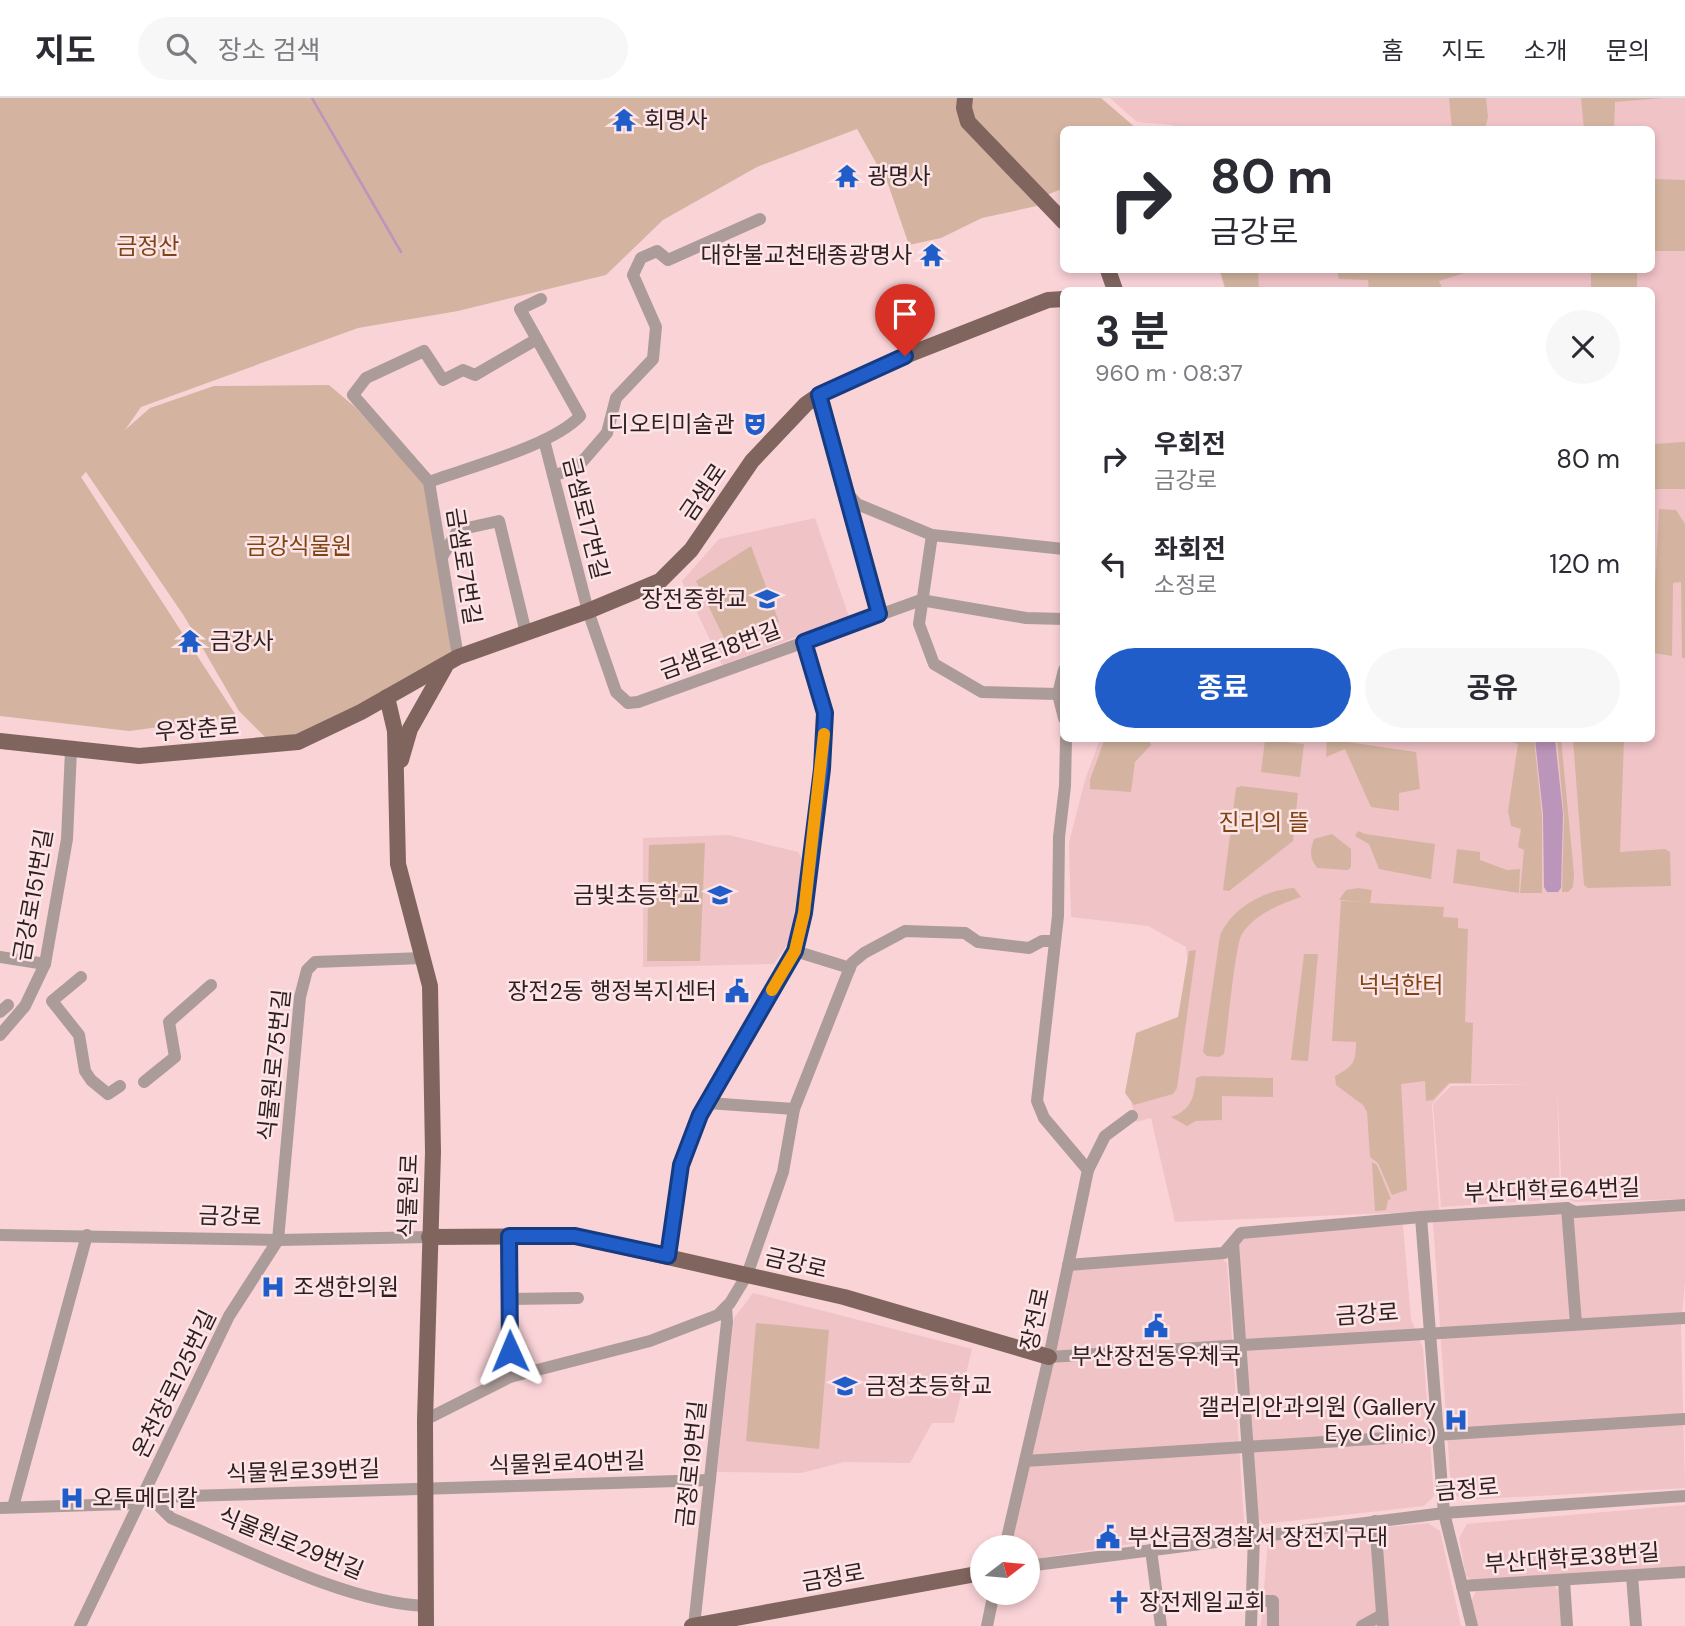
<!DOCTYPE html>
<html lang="ko">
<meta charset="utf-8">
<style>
:root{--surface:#fff;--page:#f7f7f7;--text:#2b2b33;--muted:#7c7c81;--line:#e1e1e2;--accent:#205dc9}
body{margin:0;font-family:"DM Sans","Noto Sans KR",sans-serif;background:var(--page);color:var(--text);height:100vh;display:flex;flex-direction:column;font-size:26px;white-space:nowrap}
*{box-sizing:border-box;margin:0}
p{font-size:23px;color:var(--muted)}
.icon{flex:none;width:38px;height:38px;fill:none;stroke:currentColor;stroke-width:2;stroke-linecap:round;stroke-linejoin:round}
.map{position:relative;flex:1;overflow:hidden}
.panel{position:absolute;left:1060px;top:189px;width:595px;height:455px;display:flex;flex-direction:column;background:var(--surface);border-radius:10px;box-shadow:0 4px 10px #0003}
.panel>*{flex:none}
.guide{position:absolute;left:1060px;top:28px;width:595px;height:147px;border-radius:10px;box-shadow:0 4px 10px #0003;background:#fff;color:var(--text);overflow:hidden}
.needle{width:46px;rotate:74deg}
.fabs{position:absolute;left:970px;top:1437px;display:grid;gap:14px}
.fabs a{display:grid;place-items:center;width:70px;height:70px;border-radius:50%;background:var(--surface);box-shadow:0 4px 10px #0003;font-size:35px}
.pin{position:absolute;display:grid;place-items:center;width:60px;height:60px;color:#fff;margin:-72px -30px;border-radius:50% 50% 50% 0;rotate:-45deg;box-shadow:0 0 7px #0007}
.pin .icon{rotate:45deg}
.me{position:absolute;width:77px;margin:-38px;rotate:359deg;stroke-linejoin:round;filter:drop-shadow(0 0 5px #0008)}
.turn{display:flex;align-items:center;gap:24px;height:147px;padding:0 35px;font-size:32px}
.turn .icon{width:91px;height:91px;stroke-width:2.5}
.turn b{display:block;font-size:49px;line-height:60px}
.round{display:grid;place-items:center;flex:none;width:74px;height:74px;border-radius:37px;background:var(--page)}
.summary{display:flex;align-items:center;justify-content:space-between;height:119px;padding:0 35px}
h1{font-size:42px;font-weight:700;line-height:52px}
.action{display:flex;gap:14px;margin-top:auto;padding:14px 35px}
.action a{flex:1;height:80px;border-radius:42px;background:var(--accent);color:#fff;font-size:28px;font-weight:700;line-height:80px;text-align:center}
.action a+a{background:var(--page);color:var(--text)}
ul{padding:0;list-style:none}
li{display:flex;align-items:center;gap:21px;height:105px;padding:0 35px}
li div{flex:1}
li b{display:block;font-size:26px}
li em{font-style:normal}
header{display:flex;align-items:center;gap:42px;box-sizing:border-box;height:98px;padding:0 35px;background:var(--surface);border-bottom:2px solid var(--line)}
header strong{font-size:33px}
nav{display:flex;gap:38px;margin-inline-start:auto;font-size:24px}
.search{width:490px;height:63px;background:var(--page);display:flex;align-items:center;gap:18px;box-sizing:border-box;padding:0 24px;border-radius:38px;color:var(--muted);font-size:26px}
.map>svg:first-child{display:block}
</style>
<header>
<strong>지도</strong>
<div class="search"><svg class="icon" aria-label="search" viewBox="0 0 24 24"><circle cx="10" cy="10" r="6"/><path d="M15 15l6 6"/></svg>장소 검색</div>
<nav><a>홈</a><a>지도</a><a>소개</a><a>문의</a></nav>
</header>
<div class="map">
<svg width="1685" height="1528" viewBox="0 0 1685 1528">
<rect width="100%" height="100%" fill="#fad3d7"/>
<!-- built -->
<g fill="#f0c3c7">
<path d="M 1110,0 L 1685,0 L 1685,1101 L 1575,1104 L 1562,1099 L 1557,985 L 1560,1101 L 1441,1109 L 1433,1006 L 1451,988 L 1531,986 L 1450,986 L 1432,1006 L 1439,1113 L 1175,1124 L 1151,1020 L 1136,1024 L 1128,991 L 1180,924 L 1189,877 L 1186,849 L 1148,828 L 1071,819 L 1069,745 L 1085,682 L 1100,641 L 1652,640 L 1652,192 L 1225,192 L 1219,172 L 1652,172 L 1652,32 L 1172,31 L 1172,27 L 1137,24 Z"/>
<path d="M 815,420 L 849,519 L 722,567 L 682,483 L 719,441 Z"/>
<path d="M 729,737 L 798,754 L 803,762 L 789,844 L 774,866 L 643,869 L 643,740 Z"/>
<path d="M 1685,1111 L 1685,1183 L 1681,1229 L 1685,1390 L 1462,1402 L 1451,1393 L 1433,1123 Z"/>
<path d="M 1403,1127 L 1411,1221 L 1423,1250 L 1434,1398 L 1424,1408 L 1264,1426 L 1257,1419 L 1237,1144 L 1244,1137 Z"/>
<path d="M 1220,1159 L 1227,1165 L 1244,1424 L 1241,1429 L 1027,1462 L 1027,1449 L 1011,1449 L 1071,1170 Z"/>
<path d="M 753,1195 L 972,1251 L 954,1325 L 932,1325 L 910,1365 L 844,1364 L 801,1375 L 717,1374 L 734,1220 Z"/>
<path d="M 1685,1407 L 1685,1471 L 1472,1483 L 1466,1478 L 1459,1440 L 1467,1426 Z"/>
<path d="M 1428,1425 L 1440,1433 L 1461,1528 L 1261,1528 L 1268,1441 Z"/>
<path d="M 1553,1486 L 1559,1493 L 1562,1528 L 1476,1528 L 1471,1504 L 1476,1493 Z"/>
</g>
<!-- green -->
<g fill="#d4b4a0">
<path d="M 0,0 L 962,0 L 961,7 L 1037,108 L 982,120 L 941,140 L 909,147 L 888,86 L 857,31 L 757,69 L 663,122 L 606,177 L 458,213 L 358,230 L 141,309 L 125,332 L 150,310 L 214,288 L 329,287 L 355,309 L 424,386 L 451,552 L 446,567 L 275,649 L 239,613 L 184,518 L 86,374 L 81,379 L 237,619 L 129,633 L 0,618 Z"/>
<path d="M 969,0 L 1101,0 L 1136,30 L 1143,31 L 1064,32 L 1064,90 L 1042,99 L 968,20 Z"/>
<path d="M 1449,0 L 1486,0 L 1488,19 L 1485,31 L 1452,31 Z"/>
<path d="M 1581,0 L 1663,0 L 1615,4 L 1614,32 L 1584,31 Z"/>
<path d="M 1652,81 L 1685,82 L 1685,153 L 1652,153 Z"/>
<path d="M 1220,172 L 1258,172 L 1259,192 L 1226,192 Z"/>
<path d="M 1337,172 L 1463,172 L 1464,175 L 1439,183 L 1443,192 L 1369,192 L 1368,182 L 1339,181 Z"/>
<rect x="1591" y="172" width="46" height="20"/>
<path d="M 1685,344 L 1685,391 L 1652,391 L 1652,346 Z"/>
<path d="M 1659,411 L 1676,412 L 1685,426 L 1685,560 L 1682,560 L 1681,484 L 1673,485 L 1672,558 L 1654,555 L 1655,546 L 1652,545 L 1652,486 L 1655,486 Z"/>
<path d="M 751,448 L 779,524 L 724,540 L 696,483 Z"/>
<path d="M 1105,640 L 1149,641 L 1151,647 L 1135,664 L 1131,694 L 1090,691 L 1090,682 Z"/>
<path d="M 1327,641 L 1416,654 L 1420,691 L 1399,695 L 1399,713 L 1371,709 L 1345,651 L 1326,659 Z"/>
<path d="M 1504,641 L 1534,641 L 1542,719 L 1542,795 L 1520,795 L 1524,752 L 1518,749 L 1521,731 L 1511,728 L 1508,713 L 1518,646 Z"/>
<path d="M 1557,641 L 1561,641 L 1574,776 L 1573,789 L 1568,794 L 1562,794 L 1564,719 Z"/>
<path d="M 1573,641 L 1624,641 L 1620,754 L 1665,751 L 1670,754 L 1671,788 L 1588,790 L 1584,787 Z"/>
<path d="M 1265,642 L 1304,646 L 1300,679 L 1261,674 Z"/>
<path d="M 1241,688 L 1298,695 L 1293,743 L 1229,793 L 1223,792 L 1236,690 Z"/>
<path d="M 1358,733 L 1365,736 L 1435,746 L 1431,781 L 1379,771 L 1369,746 L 1355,738 Z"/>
<path d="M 1332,736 L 1351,751 L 1351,769 L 1348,772 L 1317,770 C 1309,759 1310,753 1314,741 Z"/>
<path d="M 705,745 L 700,863 L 647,863 L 649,747 Z"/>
<path d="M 1457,751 L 1480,754 L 1480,762 L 1507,772 L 1520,771 L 1519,795 L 1453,785 Z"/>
<path d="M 1294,790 L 1301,799 C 1280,806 1255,816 1242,836 C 1235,846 1227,938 1224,956 L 1219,959 L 1207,958 L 1203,954 L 1220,838 C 1231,810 1265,792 1294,790 Z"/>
<path d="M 1358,790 L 1372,792 L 1370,805 L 1444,809 L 1443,819 L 1458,820 L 1458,830 L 1468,831 L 1465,924 L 1473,925 L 1471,985 L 1449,985 L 1433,1002 L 1426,1003 L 1425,983 L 1401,986 L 1407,1092 L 1392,1097 L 1378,1065 L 1370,1059 L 1367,1014 L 1363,1007 L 1336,987 L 1335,978 C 1353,968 1356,965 1356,944 L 1332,943 L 1341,803 L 1366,804 L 1339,802 L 1346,792 Z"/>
<path d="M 1196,852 L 1177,990 L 1173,996 L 1134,1007 L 1125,995 L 1136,935 L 1178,919 L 1189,853 Z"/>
<path d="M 1304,856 L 1318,856 L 1308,963 L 1291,962 Z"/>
<path d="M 1202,978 L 1273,980 L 1273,999 L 1222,998 L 1222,1022 L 1196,1023 L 1187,1028 L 1171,1019 C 1191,1012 1194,1000 1196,980 Z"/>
<path d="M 1372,1064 L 1377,1067 L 1391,1101 L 1388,1102 L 1386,1112 L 1375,1113 Z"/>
<path d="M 756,1225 L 829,1232 L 819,1351 L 746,1343 Z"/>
</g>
<!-- water -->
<path fill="#bc95bb" d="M 1535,641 L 1555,641 L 1563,716 L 1561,790 L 1558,794 L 1547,794 L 1544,789 L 1543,716 Z"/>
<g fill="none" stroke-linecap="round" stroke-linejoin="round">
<!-- stream -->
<path stroke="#bc95bb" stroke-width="2.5" d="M 312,0 L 401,154"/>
<!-- minor -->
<g stroke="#ac9c99" stroke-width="12">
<path d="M 819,297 L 879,516"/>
<path d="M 544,342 L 588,513 L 616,594 L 628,605 L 638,604 L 921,502 L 1026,520 L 1064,521"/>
<path d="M 553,377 L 575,372 L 607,335 L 616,300 L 653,261 L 656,229 L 633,177 L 641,160 L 657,153 L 668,162 L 760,121"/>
<path d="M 429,384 C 469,369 552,348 580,318 L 520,211 L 541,201"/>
<path d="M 848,396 L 857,406 L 932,437"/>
<path d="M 1064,451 L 932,437 L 919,526 L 934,566 L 982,594 L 1058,596 L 1064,572"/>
<path d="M 442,459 L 458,432 L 499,423 L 526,535"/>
<path d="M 458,559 L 429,384 L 353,297 L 366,280 L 424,253 L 443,282 L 463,272 L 475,277 L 537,241"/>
<path d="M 1058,596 L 1064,620"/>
<path d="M 1066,640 L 1065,688 L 1059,739 L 1058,818 L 1037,1003 L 1044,1020 L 1088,1072"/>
<path d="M 795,853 L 850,870"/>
<path d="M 0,859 L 45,866"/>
<path d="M 81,879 L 52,903 L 79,937 L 85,973 L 91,982 L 108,996 L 120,988"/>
<path d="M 0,914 L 8,907"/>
<path d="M 0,937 L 25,908 L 45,866 L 67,741 L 71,652"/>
<path d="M 144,984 L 175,959 L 169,924 L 211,887"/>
<path d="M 708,1005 L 794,1011"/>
<path d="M 1567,1110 L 1576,1226"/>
<path d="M 1421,1119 L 1444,1415 L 1472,1528"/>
<path d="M 0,1137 L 278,1142 L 429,1139"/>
<path d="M 509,1138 L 510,1279"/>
<path d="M 1233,1145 L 1254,1438 L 1251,1528"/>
<path d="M 668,1158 L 681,1067 L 700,1017 L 795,853 L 804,815 L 822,671 L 825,615 L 804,544"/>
<path d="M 1068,1167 L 1224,1155 L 1241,1135 L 1421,1119 L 1567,1110 L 1575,1114 L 1685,1107"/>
<path d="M 510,1201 L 578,1200"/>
<path d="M 1049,1259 L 1685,1220"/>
<path d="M 425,1322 L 510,1279 L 650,1243 L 718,1217 L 730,1205 L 747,1177 L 783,1074 L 794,1011 L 847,877 L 852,865 L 864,855 L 905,833 L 965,835 L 978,844 L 1029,850 L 1042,843 L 1055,843"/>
<path d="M 1025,1363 L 1685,1321"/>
<path d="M 151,1400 L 171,1420 C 245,1451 346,1505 426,1508"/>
<path d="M 13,1409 L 87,1137"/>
<path d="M 0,1410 L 126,1406 L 155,1399 L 710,1382"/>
<path d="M 1375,1423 L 1383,1528"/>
<path d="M 1005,1449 L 1049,1259 L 1088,1072 L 1105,1038 L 1132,1018"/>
<path d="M 1151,1452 L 1161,1528"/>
<path d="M 1027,1468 L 1444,1415 L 1685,1398"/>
<path d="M 1632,1478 L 1636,1528"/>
<path d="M 1564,1482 L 1567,1528"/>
<path d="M 1462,1488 L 1685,1474"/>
<path d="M 1252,1503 L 1273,1503 L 1273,1528"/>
<path d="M 80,1528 L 229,1218 L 278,1142 L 300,899 L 307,872 L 315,864 L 423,860"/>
<path d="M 694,1528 L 727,1224 L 726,1209"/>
<path d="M 987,1528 L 994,1494"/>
<path d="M 1362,1528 L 1382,1517"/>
</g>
<!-- major -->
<g stroke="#80655f" stroke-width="16">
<path d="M 965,0 L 964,10 L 968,24 L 1064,124"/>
<path d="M 1108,172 L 1115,192"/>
<path d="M 387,599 L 395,633 L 398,766 L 430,888 L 433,1054 L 425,1322 L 426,1528"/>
<path d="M 0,643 L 139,658 L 298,644 L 361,614 L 458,559 L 588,513 L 660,483 L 691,452 L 752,363 L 806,306 L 819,297 L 905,258 L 1048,202 L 1064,201"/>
<path d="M 401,662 L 410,631 L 445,569"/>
<path d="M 429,1139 L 575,1138 L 844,1199 L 1049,1259"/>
<path d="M 692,1528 L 982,1475"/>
</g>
</g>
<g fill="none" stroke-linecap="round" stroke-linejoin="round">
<!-- route casing -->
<g stroke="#153c83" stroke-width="18">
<path id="route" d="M 510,1253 L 509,1138 L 575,1138 L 668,1158 L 681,1067 L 700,1017 L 795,853 L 804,815 L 822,671 L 825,615 L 804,544 L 879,516 L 819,297 L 905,258"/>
</g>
<!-- route -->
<use href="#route" stroke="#205dc9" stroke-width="12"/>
<!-- slow -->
<path stroke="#f59e0b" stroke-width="12" d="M 772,892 L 795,853 L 804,815 L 824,636"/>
</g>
<!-- icons -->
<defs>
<g id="temple-bare" transform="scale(1.89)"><path d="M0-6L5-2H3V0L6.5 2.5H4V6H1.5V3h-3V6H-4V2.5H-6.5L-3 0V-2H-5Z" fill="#205dc9" stroke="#fde5e7" stroke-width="2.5" paint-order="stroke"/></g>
<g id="theatre-bare" transform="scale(1.89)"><path d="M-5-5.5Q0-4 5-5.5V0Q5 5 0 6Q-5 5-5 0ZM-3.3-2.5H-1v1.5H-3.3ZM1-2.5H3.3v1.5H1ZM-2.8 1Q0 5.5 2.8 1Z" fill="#205dc9" stroke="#fde5e7" stroke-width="2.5" paint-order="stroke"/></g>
<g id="school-bare" transform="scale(1.89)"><path d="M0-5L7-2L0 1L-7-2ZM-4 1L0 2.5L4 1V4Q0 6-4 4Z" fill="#205dc9" stroke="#fde5e7" stroke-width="2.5" paint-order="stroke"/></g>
<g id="civic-bare" transform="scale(1.89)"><path d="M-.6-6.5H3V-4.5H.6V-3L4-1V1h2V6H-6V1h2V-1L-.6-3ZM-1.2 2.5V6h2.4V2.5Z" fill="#205dc9" stroke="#fde5e7" stroke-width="2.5" paint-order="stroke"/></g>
<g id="hospital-bare" transform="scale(1.89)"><path d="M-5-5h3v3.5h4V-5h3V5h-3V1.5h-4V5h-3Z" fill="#205dc9" stroke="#fde5e7" stroke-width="2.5" paint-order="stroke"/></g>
<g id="church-bare" transform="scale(1.89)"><path d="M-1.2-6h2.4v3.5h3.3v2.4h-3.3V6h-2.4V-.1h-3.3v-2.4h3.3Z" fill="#205dc9" stroke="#fde5e7" stroke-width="2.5" paint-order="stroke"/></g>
</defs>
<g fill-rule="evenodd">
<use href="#temple-bare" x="624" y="22"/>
<use href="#temple-bare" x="847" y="78"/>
<use href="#temple-bare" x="932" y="157"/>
<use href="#theatre-bare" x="755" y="326"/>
<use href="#school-bare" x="767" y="501"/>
<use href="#temple-bare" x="190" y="543"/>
<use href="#school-bare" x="720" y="797"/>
<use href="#civic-bare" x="737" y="893"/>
<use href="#hospital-bare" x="273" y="1189"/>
<use href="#civic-bare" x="1156" y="1228"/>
<use href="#school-bare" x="845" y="1288"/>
<use href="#hospital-bare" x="1456" y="1322"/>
<use href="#hospital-bare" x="72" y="1400"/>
<use href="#civic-bare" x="1108" y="1439"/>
<use href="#church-bare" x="1119" y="1504"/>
</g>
<g text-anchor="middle" stroke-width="5" stroke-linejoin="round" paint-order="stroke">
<!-- poi labels -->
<g font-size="23" fill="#2d1f20" stroke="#fde5e7" text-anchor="start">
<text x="644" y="30">회명사</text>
<text x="867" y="86">광명사</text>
<text x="912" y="165" text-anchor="end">대한불교천태종광명사</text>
<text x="735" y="334" text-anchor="end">디오티미술관</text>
<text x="747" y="509" text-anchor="end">장전중학교</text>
<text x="210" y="551">금강사</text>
<text x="700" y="805" text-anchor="end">금빛초등학교</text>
<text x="717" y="901" text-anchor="end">장전2동 행정복지센터</text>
<text x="293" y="1197">조생한의원</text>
<text x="1156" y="1266" text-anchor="middle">부산장전동우체국</text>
<text x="865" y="1296">금정초등학교</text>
<text x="1436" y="1317" text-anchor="end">갤러리안과의원 (Gallery<tspan x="1436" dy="26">Eye Clinic)</tspan></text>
<text x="92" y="1408">오투메디칼</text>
<text x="1128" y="1447">부산금정경찰서 장전지구대</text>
<text x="1139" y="1512">장전제일교회</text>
</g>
<!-- park labels -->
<g font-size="23" fill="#7e4414" stroke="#fde5e7">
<text x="148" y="156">금정산</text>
<text x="299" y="456">금강식물원</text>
<text x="1264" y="732">진리의 뜰</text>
<text x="1401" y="895">넉넉한터</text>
</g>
<!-- street labels -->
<g font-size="23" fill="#2d1f20" stroke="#fde5e7">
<text transform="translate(703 394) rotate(-56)" y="8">금샘로</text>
<text transform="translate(586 420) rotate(76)" y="8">금샘로17번길</text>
<text transform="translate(464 468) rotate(81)" y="8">금샘로7번길</text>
<text transform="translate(720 552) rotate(-20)" y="8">금샘로18번길</text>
<text transform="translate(197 631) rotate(-4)" y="8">우장춘로</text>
<text transform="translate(33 797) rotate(-80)" y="8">금강로151번길</text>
<text transform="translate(274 967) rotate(-84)" y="8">식물원로75번길</text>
<text transform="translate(1552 1092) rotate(-2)" y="8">부산대학로64번길</text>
<text transform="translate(408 1098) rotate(-88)" y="8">식물원로</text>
<text transform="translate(230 1118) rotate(2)" y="8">금강로</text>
<text transform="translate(796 1165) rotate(13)" y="8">금강로</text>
<text transform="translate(1367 1216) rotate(-4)" y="8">금강로</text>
<text transform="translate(1035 1221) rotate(-78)" y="8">장전로</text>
<text transform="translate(174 1286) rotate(-64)" y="8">온천장로125번길</text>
<text transform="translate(567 1365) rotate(-2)" y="8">식물원로40번길</text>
<text transform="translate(691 1366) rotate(-84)" y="8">금정로19번길</text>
<text transform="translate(303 1373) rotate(-2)" y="8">식물원로39번길</text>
<text transform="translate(1467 1391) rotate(-5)" y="8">금정로</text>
<text transform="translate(291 1445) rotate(22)" y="8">식물원로29번길</text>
<text transform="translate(1572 1460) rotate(-4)" y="8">부산대학로38번길</text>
<text transform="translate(833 1479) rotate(-10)" y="8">금정로</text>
</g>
</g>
</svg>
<div class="fabs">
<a><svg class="needle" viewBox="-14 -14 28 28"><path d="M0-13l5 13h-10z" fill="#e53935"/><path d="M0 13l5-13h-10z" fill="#7c7c81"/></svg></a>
</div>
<div class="pin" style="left:905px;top:258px;background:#d93025"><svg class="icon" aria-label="arrive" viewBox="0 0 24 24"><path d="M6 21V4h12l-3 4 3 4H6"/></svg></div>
<svg class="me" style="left:510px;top:1253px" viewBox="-20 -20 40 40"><path d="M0-17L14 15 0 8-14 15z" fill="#205dc9" stroke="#fff" stroke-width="4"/></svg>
<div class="guide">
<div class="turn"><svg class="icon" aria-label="right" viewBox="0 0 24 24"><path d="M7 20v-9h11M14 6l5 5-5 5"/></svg><div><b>80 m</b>금강로</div></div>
</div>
<section class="panel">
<div class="summary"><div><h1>3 분</h1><p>960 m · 08:37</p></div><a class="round"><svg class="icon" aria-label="close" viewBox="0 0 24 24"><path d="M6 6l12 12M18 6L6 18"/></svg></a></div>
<ul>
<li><svg class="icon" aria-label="right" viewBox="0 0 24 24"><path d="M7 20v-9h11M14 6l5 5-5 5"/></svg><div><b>우회전</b><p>금강로</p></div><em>80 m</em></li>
<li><svg class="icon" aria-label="left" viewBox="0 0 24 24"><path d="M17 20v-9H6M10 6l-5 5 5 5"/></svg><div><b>좌회전</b><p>소정로</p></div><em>120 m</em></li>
</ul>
<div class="action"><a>종료</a><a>공유</a></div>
</section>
</div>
